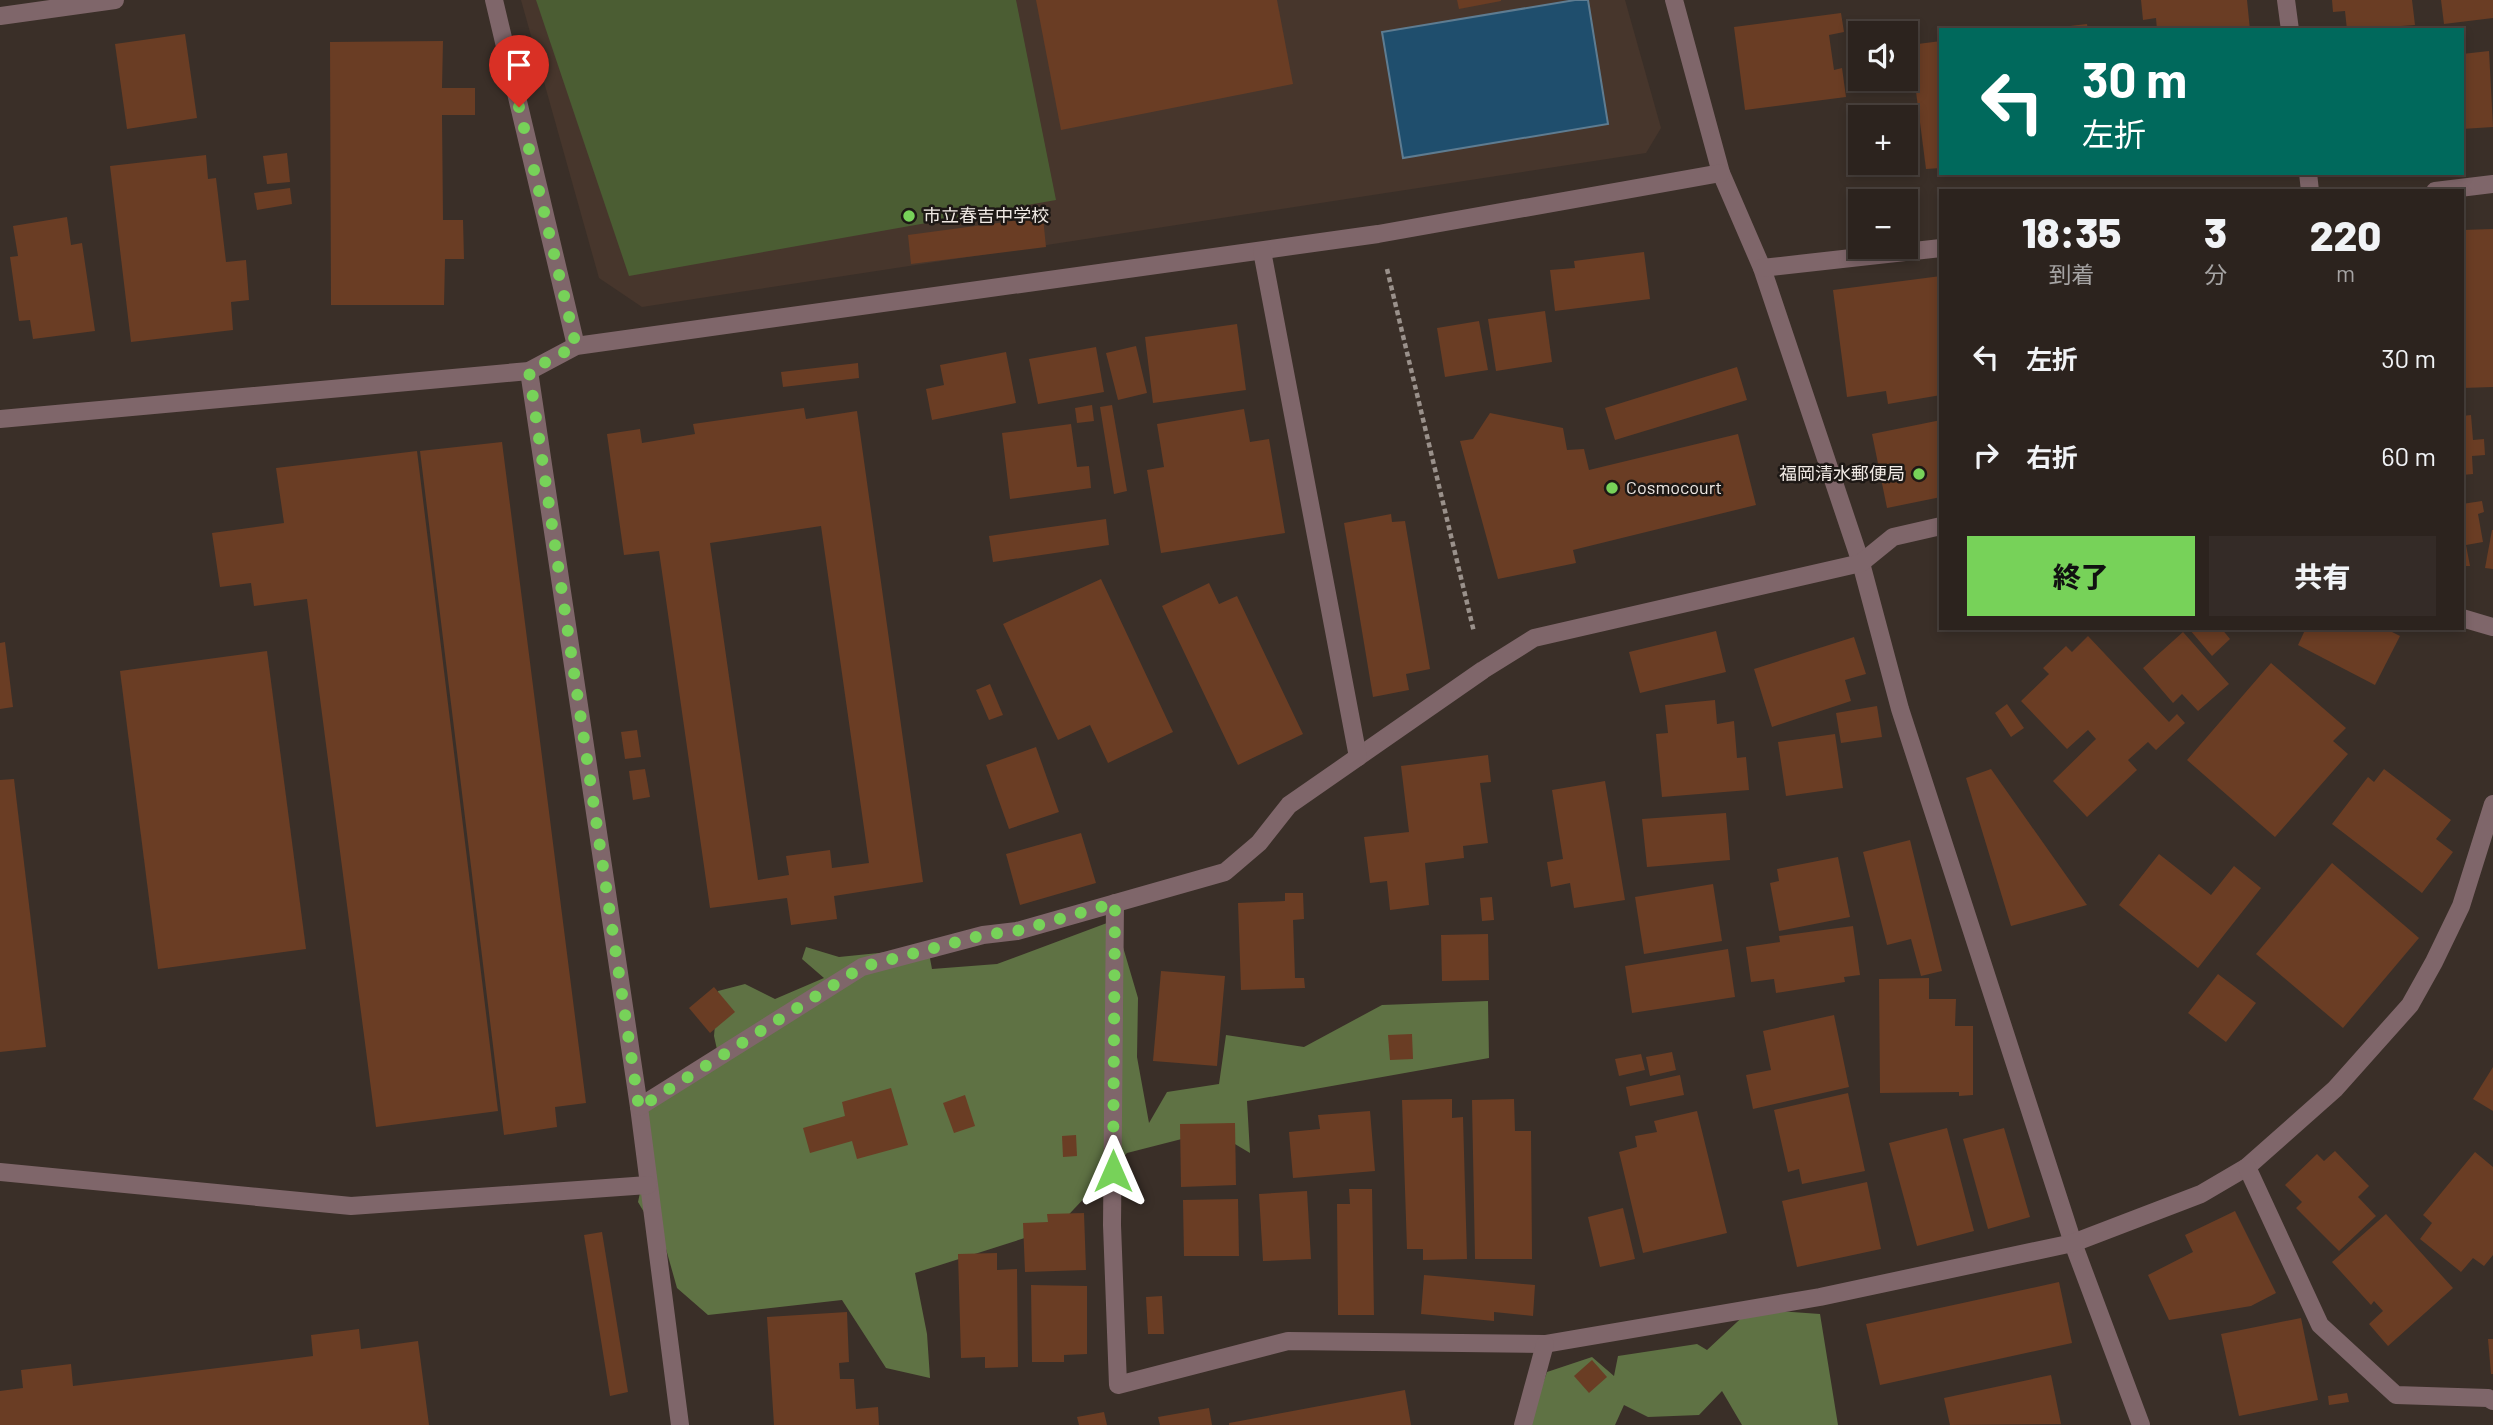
<!DOCTYPE html>
<html lang="ja">
<meta charset="utf-8">
<style>
:root{--surface:#2c231e;--page:#342b27;--text:#f1f3f6;--muted:#a6a4a4;--line:#48403c;--accent:#77d259}
body{margin:0;font-family:Barlow,"Noto Sans JP",sans-serif;background:var(--page);color:var(--text);height:100vh;display:flex;flex-direction:column;font-size:26px;white-space:nowrap}
*{box-sizing:border-box;margin:0}
p{font-size:23px;color:var(--muted)}
.icon{flex:none;width:38px;height:38px;fill:none;stroke:currentColor;stroke-width:2;stroke-linecap:round;stroke-linejoin:round}
.map{position:relative;flex:1;overflow:hidden}
.side{position:absolute;left:1939px;top:189px;width:525px;height:441px;display:flex;flex-direction:column;background:var(--surface);border-radius:0px;box-shadow:0 4px 10px #0003,0 0 0 2px var(--line)}
.side>*{flex:none}
.top-card{position:absolute;left:1939px;top:28px;width:525px;height:147px;border-radius:0px;box-shadow:0 4px 10px #0003,0 0 0 2px var(--line);background:#00695c;color:#fff;overflow:hidden}
.controls{position:absolute;left:1848px;top:21px;display:grid;gap:14px}
.controls a{display:grid;place-items:center;width:70px;height:70px;border-radius:0px;background:var(--surface);box-shadow:0 4px 10px #0003,0 0 0 2px var(--line);font-size:35px}
.pin{position:absolute;display:grid;place-items:center;width:60px;height:60px;color:#fff;margin:-72px -30px;border-radius:50% 50% 50% 0;rotate:-45deg;box-shadow:0 0 7px #0007}
.pin .icon{rotate:45deg}
.me{position:absolute;width:77px;margin:-38px;rotate:0deg;stroke-linejoin:round;filter:drop-shadow(0 0 5px #0008)}
.turn{display:flex;align-items:center;gap:24px;height:147px;padding:0 28px;font-size:32px}
.turn .icon{width:91px;height:91px;stroke-width:2.5}
.turn b{display:block;font-size:49px;line-height:60px}
.eta{display:flex;justify-content:space-evenly;align-items:center;height:119px;text-align:center}
.eta b{font-size:42px;font-weight:800;line-height:49px}
.primary-button{display:flex;gap:14px;margin-top:auto;padding:14px 28px}
.primary-button a{flex:1;height:80px;border-radius:0px;background:var(--accent);color:#111;font-size:28px;font-weight:800;line-height:80px;text-align:center}
.primary-button a+a{background:var(--page);color:var(--text)}
ul{padding:0;list-style:none}
li{display:flex;align-items:center;gap:21px;height:98px;padding:0 28px}
li div{flex:1}
li b{display:block;font-size:26px}
li em{font-style:normal}
.map>svg:first-child{display:block}
</style>
<div class="map">
<svg width="2493" height="1425" viewBox="0 0 2493 1425">
<rect width="100%" height="100%" fill="#3a2f28"/>
<!-- built -->
<path fill="#47362c" d="M 521,0 L 1625,0 L 1661,128 L 1646,153 L 642,307 L 599,278 Z"/>
<!-- green -->
<path fill="#4b5d33" d="M 536,0 L 1016,0 L 1056,200 L 629,276 Z"/>
<!-- forest -->
<g fill="#5f7244">
<path d="M 1115,920 L 1138,998 L 1137,1057 L 1149,1123 L 1167,1092 L 1219,1084 L 1226,1035 L 1304,1047 L 1382,1005 L 1488,1001 L 1489,1058 L 1247,1101 L 1250,1153 L 1213,1131 L 1127,1153 L 1056,1228 L 915,1273 L 927,1334 L 930,1378 L 886,1368 L 842,1300 L 708,1315 L 677,1288 L 666,1249 L 638,1202 L 651,1141 L 631,1113 L 718,1054 L 714,1036 L 718,991 L 745,984 L 775,999 L 824,978 L 802,959 L 806,947 L 839,957 L 928,948 L 932,969 L 997,964 Z"/>
<path d="M 1751,1309 L 1820,1314 L 1838,1425 L 1742,1425 L 1722,1391 L 1699,1415 L 1648,1417 L 1624,1405 L 1615,1425 L 1528,1425 L 1547,1372 L 1592,1357 L 1614,1376 L 1618,1356 L 1697,1344 L 1707,1350 Z"/>
</g>
<!-- water -->
<path fill="#1f4e6d" stroke="#5e7c91" stroke-width="2" d="M 1575,0 L 1588,0 L 1608,124 L 1403,158 L 1382,32 Z"/>
<!-- building -->
<g fill="#6a3d24" fill-rule="evenodd">
<path d="M 1036,0 L 1277,0 L 1293,84 L 1061,130 Z"/>
<path d="M 1457,0 L 1501,0 L 1501,1 L 1459,9 Z"/>
<path d="M 2141,0 L 2247,0 L 2250,30 L 2157,30 L 2156,18 L 2143,20 Z"/>
<path d="M 2332,0 L 2412,0 L 2415,25 L 2347,30 L 2345,11 L 2333,12 Z"/>
<path d="M 2441,0 L 2493,0 L 2493,18 L 2444,24 Z"/>
<path d="M 1841,13 L 1844,32 L 1829,35 L 1834,70 L 1842,68 L 1846,97 L 1745,110 L 1734,27 Z"/>
<path d="M 2087,24 L 2088,30 L 2053,30 L 2053,28 Z"/>
<path d="M 185,34 L 197,118 L 127,129 L 115,44 Z"/>
<path d="M 443,41 L 442,88 L 475,88 L 475,115 L 442,115 L 443,220 L 463,220 L 464,259 L 445,259 L 444,305 L 331,305 L 330,42 Z"/>
<path d="M 1941,41 L 1941,168 L 1926,169 L 1910,45 Z"/>
<path d="M 2489,51 L 2493,127 L 2462,129 L 2462,54 Z"/>
<path d="M 287,153 L 290,182 L 267,184 L 263,156 Z"/>
<path d="M 206,155 L 208,179 L 216,178 L 226,262 L 246,260 L 249,300 L 231,302 L 233,330 L 131,342 L 110,166 Z"/>
<path d="M 290,188 L 292,204 L 257,210 L 254,193 Z"/>
<path d="M 67,217 L 71,245 L 82,243 L 95,331 L 33,339 L 30,320 L 19,321 L 10,257 L 18,256 L 13,226 Z"/>
<path d="M 1043,217 L 1046,247 L 911,264 L 908,235 Z"/>
<path d="M 2493,229 L 2493,387 L 2462,388 L 2462,230 Z"/>
<path d="M 1644,252 L 1650,299 L 1555,311 L 1550,270 L 1575,268 L 1574,261 Z"/>
<path d="M 1941,276 L 1941,395 L 1888,404 L 1886,391 L 1847,397 L 1833,290 Z"/>
<path d="M 1545,311 L 1552,362 L 1496,371 L 1488,319 Z"/>
<path d="M 1479,321 L 1488,370 L 1445,377 L 1437,328 Z"/>
<path d="M 1237,324 L 1246,390 L 1153,403 L 1145,337 Z"/>
<path d="M 1136,346 L 1147,393 L 1118,400 L 1106,353 Z"/>
<path d="M 1096,347 L 1104,392 L 1038,404 L 1029,359 Z"/>
<path d="M 1006,352 L 1016,403 L 932,420 L 926,389 L 944,385 L 940,365 Z"/>
<path d="M 858,363 L 859,378 L 783,387 L 781,372 Z"/>
<path d="M 1737,367 L 1747,400 L 1615,440 L 1605,408 Z"/>
<path d="M 1092,405 L 1094,421 L 1077,423 L 1075,408 Z"/>
<path d="M 1112,405 L 1127,491 L 1114,494 L 1100,407 Z"/>
<path d="M 804,408 L 806,419 L 857,411 L 923,882 L 834,896 L 837,919 L 791,925 L 787,898 L 710,908 L 659,551 L 624,555 L 607,434 L 640,429 L 642,443 L 695,434 L 693,424 ZM 821,526 L 869,863 L 832,868 L 830,850 L 786,856 L 789,875 L 758,880 L 710,543 Z"/>
<path d="M 1244,409 L 1250,442 L 1269,439 L 1285,533 L 1161,553 L 1147,470 L 1164,467 L 1157,424 Z"/>
<path d="M 1490,413 L 1563,428 L 1567,450 L 1584,449 L 1589,470 L 1738,434 L 1756,505 L 1573,550 L 1576,563 L 1498,579 L 1460,441 L 1473,439 Z"/>
<path d="M 2471,415 L 2473,440 L 2484,439 L 2485,455 L 2472,456 L 2473,474 L 2462,475 L 2462,416 Z"/>
<path d="M 1941,420 L 1941,497 L 1887,508 L 1872,434 Z"/>
<path d="M 1071,424 L 1077,467 L 1089,466 L 1091,488 L 1010,499 L 1002,433 Z"/>
<path d="M 502,442 L 586,1103 L 555,1107 L 557,1127 L 504,1135 L 420,451 Z"/>
<path d="M 417,451 L 498,1111 L 376,1127 L 307,599 L 254,606 L 251,583 L 220,587 L 212,533 L 284,523 L 276,468 Z"/>
<path d="M 2482,501 L 2484,512 L 2478,514 L 2483,542 L 2466,545 L 2470,566 L 2462,566 L 2462,504 Z"/>
<path d="M 1391,514 L 1392,522 L 1405,521 L 1430,669 L 1406,674 L 1409,690 L 1373,697 L 1344,523 Z"/>
<path d="M 1106,519 L 1109,545 L 993,562 L 989,536 Z"/>
<path d="M 2492,530 L 2493,530 L 2493,569 L 2485,568 Z"/>
<path d="M 1101,579 L 1173,732 L 1108,763 L 1090,725 L 1058,740 L 1003,624 Z"/>
<path d="M 1209,583 L 1219,604 L 1237,596 L 1303,734 L 1238,765 L 1162,606 Z"/>
<path d="M 2192,628 L 2221,628 L 2230,639 L 2212,656 L 2190,630 Z"/>
<path d="M 2306,628 L 2384,628 L 2400,636 L 2375,685 L 2298,645 Z"/>
<path d="M 1716,631 L 1726,672 L 1640,693 L 1629,652 Z"/>
<path d="M 2183,632 L 2229,684 L 2198,711 L 2182,694 L 2173,703 L 2143,668 Z"/>
<path d="M 2088,636 L 2169,722 L 2177,714 L 2185,723 L 2156,750 L 2148,742 L 2128,760 L 2137,770 L 2087,817 L 2053,781 L 2096,739 L 2088,730 L 2067,749 L 2021,701 L 2049,674 L 2043,668 L 2066,646 L 2072,652 Z"/>
<path d="M 1854,637 L 1866,674 L 1845,680 L 1851,701 L 1772,727 L 1754,669 Z"/>
<path d="M 5,642 L 13,707 L 0,709 L 0,643 Z"/>
<path d="M 267,651 L 306,949 L 158,969 L 120,671 Z"/>
<path d="M 2271,663 L 2346,728 L 2333,741 L 2348,754 L 2275,837 L 2187,760 Z"/>
<path d="M 990,684 L 1003,715 L 989,720 L 976,690 Z"/>
<path d="M 1715,700 L 1717,724 L 1734,721 L 1737,758 L 1746,757 L 1749,790 L 1662,797 L 1656,734 L 1668,733 L 1665,705 Z"/>
<path d="M 2007,704 L 2024,728 L 2011,737 L 1995,713 Z"/>
<path d="M 1877,706 L 1882,737 L 1841,743 L 1836,713 Z"/>
<path d="M 637,730 L 641,757 L 625,759 L 621,732 Z"/>
<path d="M 1835,734 L 1843,788 L 1786,796 L 1778,742 Z"/>
<path d="M 1036,747 L 1059,812 L 1009,829 L 986,765 Z"/>
<path d="M 1488,755 L 1491,782 L 1480,783 L 1488,843 L 1463,846 L 1464,858 L 1425,863 L 1429,905 L 1390,910 L 1387,881 L 1370,883 L 1364,837 L 1409,832 L 1401,766 Z"/>
<path d="M 645,769 L 650,797 L 633,800 L 629,771 Z"/>
<path d="M 1991,769 L 2087,905 L 2011,926 L 1966,778 Z"/>
<path d="M 2384,769 L 2451,820 L 2436,839 L 2453,852 L 2422,893 L 2332,824 L 2368,777 L 2374,782 Z"/>
<path d="M 14,779 L 46,1047 L 0,1052 L 0,780 Z"/>
<path d="M 1605,781 L 1625,900 L 1574,908 L 1570,883 L 1551,887 L 1547,862 L 1563,859 L 1552,790 Z"/>
<path d="M 1726,813 L 1730,860 L 1647,867 L 1642,819 Z"/>
<path d="M 1081,833 L 1096,883 L 1020,905 L 1006,854 Z"/>
<path d="M 1910,840 L 1942,971 L 1921,976 L 1911,939 L 1887,945 L 1863,852 Z"/>
<path d="M 2159,854 L 2211,895 L 2234,866 L 2261,888 L 2198,968 L 2119,905 Z"/>
<path d="M 1838,857 L 1850,917 L 1779,931 L 1770,883 L 1779,881 L 1777,869 Z"/>
<path d="M 2332,863 L 2419,938 L 2343,1028 L 2256,954 Z"/>
<path d="M 1713,884 L 1722,941 L 1644,954 L 1635,897 Z"/>
<path d="M 1285,893 L 1303,893 L 1304,919 L 1293,920 L 1295,978 L 1304,978 L 1305,988 L 1241,990 L 1238,903 L 1285,901 Z"/>
<path d="M 1492,897 L 1494,920 L 1482,921 L 1480,898 Z"/>
<path d="M 1853,926 L 1860,975 L 1844,977 L 1845,982 L 1776,993 L 1774,979 L 1751,982 L 1746,947 L 1780,942 L 1779,936 Z"/>
<path d="M 1488,934 L 1489,980 L 1442,981 L 1441,935 Z"/>
<path d="M 1728,949 L 1735,997 L 1632,1013 L 1625,966 Z"/>
<path d="M 1161,971 L 1225,976 L 1217,1066 L 1153,1061 Z"/>
<path d="M 2218,974 L 2256,1003 L 2226,1042 L 2188,1013 Z"/>
<path d="M 1929,978 L 1929,999 L 1956,999 L 1955,1026 L 1973,1026 L 1973,1095 L 1959,1096 L 1959,1092 L 1880,1093 L 1879,979 Z"/>
<path d="M 714,987 L 735,1012 L 710,1033 L 689,1008 Z"/>
<path d="M 1834,1015 L 1849,1087 L 1753,1109 L 1746,1075 L 1771,1070 L 1763,1031 Z"/>
<path d="M 1412,1034 L 1413,1059 L 1390,1060 L 1388,1035 Z"/>
<path d="M 1672,1052 L 1676,1070 L 1650,1076 L 1646,1057 Z"/>
<path d="M 1641,1054 L 1645,1070 L 1619,1076 L 1615,1059 Z"/>
<path d="M 2493,1067 L 2493,1111 L 2473,1099 Z"/>
<path d="M 1680,1075 L 1684,1095 L 1630,1106 L 1626,1087 Z"/>
<path d="M 891,1088 L 908,1145 L 857,1159 L 852,1141 L 810,1153 L 803,1128 L 845,1116 L 842,1102 Z"/>
<path d="M 1848,1093 L 1865,1171 L 1802,1184 L 1799,1169 L 1788,1172 L 1774,1110 Z"/>
<path d="M 965,1095 L 975,1126 L 954,1133 L 943,1103 Z"/>
<path d="M 1452,1099 L 1452,1118 L 1463,1117 L 1467,1259 L 1423,1260 L 1423,1249 L 1407,1249 L 1402,1100 Z"/>
<path d="M 1514,1099 L 1515,1131 L 1531,1131 L 1532,1259 L 1475,1259 L 1472,1100 Z"/>
<path d="M 1370,1111 L 1375,1171 L 1293,1178 L 1289,1132 L 1320,1129 L 1318,1115 Z"/>
<path d="M 1697,1111 L 1727,1233 L 1643,1253 L 1619,1152 L 1637,1147 L 1635,1136 L 1657,1132 L 1654,1121 Z"/>
<path d="M 1235,1123 L 1236,1185 L 1181,1187 L 1180,1124 Z"/>
<path d="M 1947,1128 L 1974,1231 L 1917,1246 L 1889,1143 Z"/>
<path d="M 2004,1128 L 2030,1217 L 1988,1229 L 1963,1139 Z"/>
<path d="M 1076,1135 L 1077,1156 L 1063,1157 L 1062,1136 Z"/>
<path d="M 2335,1151 L 2369,1186 L 2358,1197 L 2376,1216 L 2339,1251 L 2296,1208 L 2302,1202 L 2285,1185 L 2317,1154 L 2324,1161 Z"/>
<path d="M 2475,1152 L 2493,1167 L 2493,1255 L 2484,1266 L 2473,1258 L 2461,1272 L 2420,1239 L 2432,1223 L 2423,1215 Z"/>
<path d="M 1867,1182 L 1881,1249 L 1797,1267 L 1782,1201 Z"/>
<path d="M 1349,1189 L 1372,1189 L 1374,1315 L 1338,1315 L 1337,1204 L 1350,1204 Z"/>
<path d="M 1307,1191 L 1311,1259 L 1263,1261 L 1259,1194 Z"/>
<path d="M 1238,1199 L 1239,1256 L 1184,1256 L 1183,1200 Z"/>
<path d="M 1623,1208 L 1635,1259 L 1600,1267 L 1588,1217 Z"/>
<path d="M 2235,1211 L 2276,1293 L 2251,1306 L 2169,1320 L 2148,1275 L 2193,1252 L 2185,1235 Z"/>
<path d="M 1084,1213 L 1086,1270 L 1025,1272 L 1023,1223 L 1048,1222 L 1047,1214 Z"/>
<path d="M 2386,1214 L 2453,1288 L 2388,1346 L 2369,1324 L 2383,1311 L 2374,1301 L 2371,1305 L 2332,1262 Z"/>
<path d="M 602,1232 L 628,1392 L 610,1396 L 584,1235 Z"/>
<path d="M 997,1253 L 997,1270 L 1017,1269 L 1018,1367 L 985,1368 L 985,1357 L 961,1358 L 958,1254 Z"/>
<path d="M 1424,1275 L 1535,1285 L 1533,1316 L 1494,1312 L 1494,1321 L 1421,1314 Z"/>
<path d="M 2059,1282 L 2072,1343 L 1880,1385 L 1866,1324 Z"/>
<path d="M 1031,1285 L 1087,1286 L 1087,1354 L 1064,1355 L 1064,1362 L 1032,1362 Z"/>
<path d="M 1162,1296 L 1164,1334 L 1148,1334 L 1146,1297 Z"/>
<path d="M 847,1312 L 849,1362 L 839,1363 L 840,1379 L 854,1379 L 856,1409 L 878,1407 L 879,1425 L 774,1425 L 767,1317 Z"/>
<path d="M 2301,1318 L 2318,1400 L 2239,1416 L 2221,1334 Z"/>
<path d="M 359,1329 L 361,1349 L 418,1341 L 429,1425 L 0,1425 L 0,1391 L 23,1388 L 21,1370 L 71,1364 L 73,1386 L 313,1356 L 311,1335 Z"/>
<path d="M 2488,1339 L 2493,1339 L 2493,1374 L 2491,1374 Z"/>
<path d="M 1592,1360 L 1607,1377 L 1589,1393 L 1574,1376 Z"/>
<path d="M 2051,1375 L 2061,1424 L 1950,1425 L 1944,1398 Z"/>
<path d="M 1405,1390 L 1411,1425 L 1229,1425 L 1229,1423 Z"/>
<path d="M 2347,1393 L 2349,1402 L 2329,1405 L 2328,1396 Z"/>
<path d="M 1209,1408 L 1212,1425 L 1160,1425 L 1158,1417 Z"/>
<path d="M 1104,1412 L 1107,1425 L 1079,1425 L 1077,1417 Z"/>
</g>
<g fill="none" stroke-linecap="round" stroke-linejoin="round">
<!-- path -->
<path stroke="#9a918b" stroke-width="4.5" stroke-dasharray="5 3.5" stroke-linecap="butt" d="M 1387,269 L 1474,632"/>
<!-- minor -->
<g stroke="#7f666a" stroke-width="18">
<path d="M 494,0 L 576,346"/>
<path d="M 1674,0 L 1721,173 L 1762,268 L 1861,563 L 1900,709 L 2073,1243 L 2141,1425"/>
<path d="M 2286,0 L 2290,30"/>
<path d="M 0,16 L 115,0"/>
<path d="M 2308,173 L 2310,191"/>
<path d="M 2435,191 L 2493,184"/>
<path d="M 1762,268 L 1941,248"/>
<path d="M 529,371 L 639,1107 L 680,1425"/>
<path d="M 0,419 L 529,371 L 576,346 L 1378,234 L 1721,173"/>
<path d="M 2462,618 L 2493,627"/>
<path d="M 1358,757 L 1483,670 L 1534,638 L 1861,563 L 1893,537 L 1941,526"/>
<path d="M 1115,903 L 1112,1225 L 1118,1385 L 1288,1341 L 1545,1344 L 1820,1297 L 2073,1243 L 2201,1194 L 2247,1167 L 2335,1089 L 2410,1005 L 2434,962 L 2461,906 L 2493,804"/>
<path d="M 639,1107 L 862,967 L 983,935 L 1017,931 L 1225,872 L 1259,843 L 1289,805 L 1358,757 L 1262,251"/>
<path d="M 2247,1167 L 2320,1325 L 2396,1395 L 2488,1398 L 2493,1401"/>
<path d="M 0,1172 L 351,1206 L 648,1185"/>
<path d="M 1523,1425 L 1545,1344"/>
</g>
</g>
<g fill="none" stroke-linecap="round" stroke-linejoin="round">
<!-- route -->
<path stroke="#77d259" stroke-width="12" stroke-dasharray="0 21.6" d="M 519,107 L 576,346 L 529,371 L 639,1108 L 862,967 L 983,935 L 1017,931 L 1115,903 L 1113,1171"/>
</g>
<!-- markers -->
<g fill="#77d259" stroke="#1d1815" stroke-width="2.5">
<circle cx="909" cy="216" r="7"/>
<circle cx="1919" cy="474" r="7"/>
<circle cx="1612" cy="488" r="7"/>
</g>
<g text-anchor="middle" stroke-width="5" stroke-linejoin="round" paint-order="stroke">
<!-- poi labels -->
<g font-size="18" fill="#f0e9e4" stroke="#1d1815" text-anchor="start">
<text x="923" y="222">市立春吉中学校</text>
<text x="1905" y="480" text-anchor="end">福岡清水郵便局</text>
<text x="1626" y="494">Cosmocourt</text>
</g>
</g>
</svg>
<div class="controls">
<a><svg class="icon" aria-label="sound" viewBox="0 0 24 24"><path d="M4 9h4l5-4v14l-5-4H4zM17 9q2 3 0 6"/></svg></a>
<a>+</a>
<a>−</a>
</div>
<div class="pin" style="left:519px;top:107px;background:#d93025"><svg class="icon" aria-label="arrive" viewBox="0 0 24 24"><path d="M6 21V4h12l-3 4 3 4H6"/></svg></div>
<svg class="me" style="left:1113px;top:1171px" viewBox="-20 -20 40 40"><path d="M0-17L14 15 0 8-14 15z" fill="#77d259" stroke="#fff" stroke-width="4"/></svg>
<div class="top-card">
<div class="turn"><svg class="icon" aria-label="left" viewBox="0 0 24 24"><path d="M17 20v-9H6M10 6l-5 5 5 5"/></svg><div><b>30 m</b>左折</div></div>
</div>
<section class="side">
<div class="eta">
<div><b>18:35</b><p>到着</p></div>
<div><b>3</b><p>分</p></div>
<div><b>220</b><p>m</p></div>
</div>
<ul>
<li><svg class="icon" aria-label="left" viewBox="0 0 24 24"><path d="M17 20v-9H6M10 6l-5 5 5 5"/></svg><div><b>左折</b></div><em>30 m</em></li>
<li><svg class="icon" aria-label="right" viewBox="0 0 24 24"><path d="M7 20v-9h11M14 6l5 5-5 5"/></svg><div><b>右折</b></div><em>60 m</em></li>
</ul>
<div class="primary-button"><a>終了</a><a>共有</a></div>
</section>
</div>
